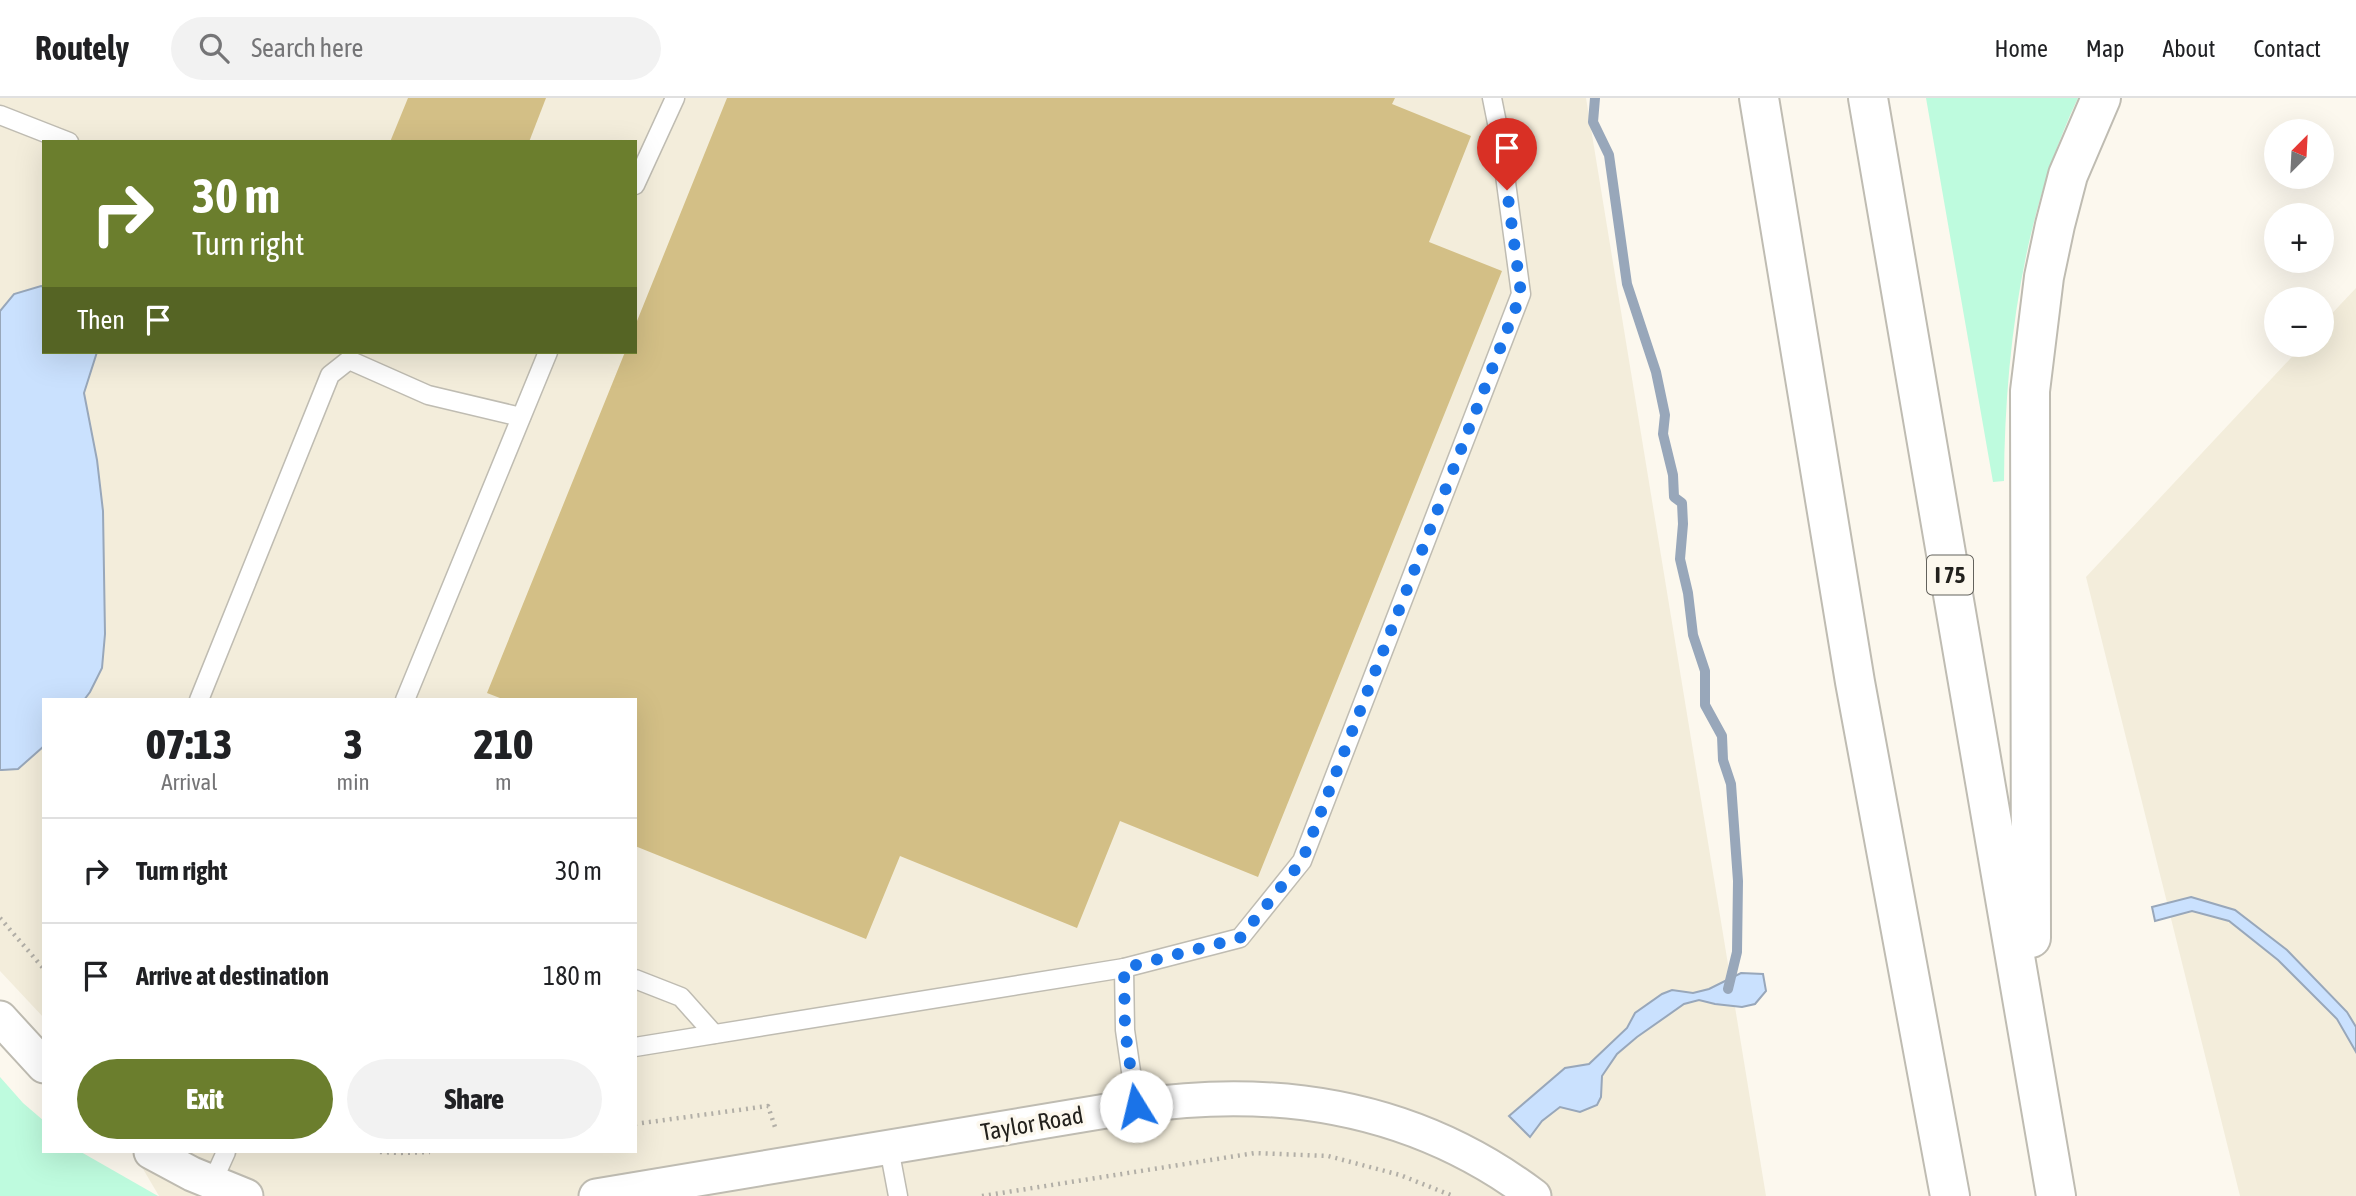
<!DOCTYPE html>
<meta charset="utf-8">
<style>
:root{--surface:#fff;--page:#f2f2f2;--text:#202124;--muted:#757577;--line:#e0e0e0;--accent:#6b7e2d}
body{margin:0;font-family:"Asap Condensed",sans-serif;background:var(--page);color:var(--text);height:100vh;display:flex;flex-direction:column;font-size:26px;white-space:nowrap}
*{box-sizing:border-box;margin:0}
p{font-size:23px;color:var(--muted)}
.icon{flex:none;width:38px;height:38px;fill:none;stroke:currentColor;stroke-width:2;stroke-linecap:round;stroke-linejoin:round}
.map{position:relative;flex:1;overflow:hidden}
.sheet{position:absolute;left:42px;top:600px;width:595px;height:455px;display:flex;flex-direction:column;background:var(--surface);border-radius:0px;box-shadow:0 7px 28px #0002}
.sheet>*{flex:none}
.guide{position:absolute;left:42px;top:42px;width:595px;height:214px;border-radius:0px;box-shadow:0 7px 28px #0002;background:#6b7e2d;color:#fff;overflow:hidden}
.needle{width:46px;rotate:24deg}
.tools{position:absolute;left:2264px;top:21px;display:grid;gap:14px}
.tools a{display:grid;place-items:center;width:70px;height:70px;border-radius:50%;background:var(--surface);box-shadow:0 7px 28px #0002;font-size:35px}
.pin{position:absolute;display:grid;place-items:center;width:60px;height:60px;color:#fff;margin:-72px -30px;border-radius:50% 50% 50% 0;rotate:-45deg;box-shadow:0 0 7px #0007}
.pin .icon{rotate:45deg}
.me{position:absolute;width:77px;margin:-38px;rotate:351deg;stroke-linejoin:round;filter:drop-shadow(0 0 5px #0008)}
.turn{display:flex;align-items:center;gap:24px;height:147px;padding:0 35px;font-size:32px}
.turn .icon{width:91px;height:91px;stroke-width:2.5}
.turn b{display:block;font-size:49px;line-height:60px}
.then{display:flex;align-items:center;height:66px;padding:0 35px;background:#0003;gap:14px;font-size:26px}
.eta{display:flex;justify-content:space-evenly;align-items:center;height:119px;text-align:center}
.eta b{font-size:42px;font-weight:800;line-height:49px}
.cta{display:flex;gap:14px;margin-top:auto;padding:14px 35px}
.cta a{flex:1;height:80px;border-radius:42px;background:var(--accent);color:#fff;font-size:28px;font-weight:800;line-height:80px;text-align:center}
.cta a+a{background:var(--page);color:var(--text)}
ul{padding:0;list-style:none}
li{display:flex;align-items:center;gap:21px;height:105px;padding:0 35px;border-top:2px solid var(--line)}
li div{flex:1}
li b{display:block;font-size:26px}
li em{font-style:normal}
header{display:flex;align-items:center;gap:42px;box-sizing:border-box;height:98px;padding:0 35px;background:var(--surface);border-bottom:2px solid var(--line)}
header strong{font-size:33px}
nav{display:flex;gap:38px;margin-inline-start:auto;font-size:24px}
.search{width:490px;height:63px;background:var(--page);display:flex;align-items:center;gap:18px;box-sizing:border-box;padding:0 24px;border-radius:38px;color:var(--muted);font-size:26px}
.map>svg:first-child{display:block}
</style>
<header>
<strong>Routely</strong>
<div class="search"><svg class="icon" aria-label="search" viewBox="0 0 24 24"><circle cx="10" cy="10" r="6"/><path d="M15 15l6 6"/></svg>Search here</div>
<nav><a>Home</a><a>Map</a><a>About</a><a>Contact</a></nav>
</header>
<div class="map">
<svg width="2356" height="1098" viewBox="0 0 2356 1098">
<rect width="100%" height="100%" fill="#fcf8ee"/>
<!-- built -->
<g fill="#f3eddb" fill-rule="evenodd">
<path d="M 0,0 L 1586,0 L 1766,1098 L 159,1098 L 133,1054 L 635,1054 L 635,602 L 44,602 L 44,920 L 0,873 ZM 44,44 L 635,44 L 635,254 L 44,254 Z"/>
<path d="M 2356,190 L 2356,1098 L 2240,1098 L 2086,479 L 2303,247 L 2322,247 L 2322,226 Z"/>
</g>
<!-- green -->
<g fill="#befbde">
<path d="M 1926,0 L 2078,0 C 2022,118 2005,254 2004,383 L 1993,384 Z"/>
<path d="M 0,979 L 23,1005 L 44,1023 L 44,1054 L 81,1054 L 158,1098 L 0,1098 Z"/>
</g>
<!-- water -->
<g fill="#cae1fe" stroke="#98a7ba" stroke-width="2">
<path d="M 41,188 L 44,189 L 44,254 L 97,254 L 84,295 L 97,362 L 103,413 L 105,536 L 102,570 L 90,594 L 84,602 L 44,602 L 44,648 L 18,671 L 2,672 L 0,672 L 0,213 L 14,196 Z"/>
<path d="M 2191,799 L 2235,812 L 2287,852 L 2347,914 L 2356,929 L 2356,954 L 2337,921 L 2278,862 L 2229,823 L 2192,813 L 2155,823 L 2152,809 Z"/>
<path d="M 1741,875 L 1763,876 L 1766,893 L 1755,906 L 1742,909 L 1715,906 L 1699,902 L 1684,906 L 1637,939 L 1617,956 L 1602,978 L 1601,999 L 1597,1007 L 1580,1014 L 1560,1009 L 1542,1023 L 1530,1039 L 1509,1018 L 1565,970 L 1589,966 L 1627,930 L 1635,915 L 1662,896 L 1672,892 L 1693,895 L 1709,891 Z"/>
</g>
<g fill="none" stroke-linecap="round" stroke-linejoin="round">
<!-- stream -->
<path stroke="#98a7ba" stroke-width="10" d="M 1595,0 L 1593,24 L 1609,57 L 1627,186 L 1656,274 L 1665,317 L 1663,336 L 1673,377 L 1674,399 L 1682,405 L 1683,426 L 1680,461 L 1688,495 L 1693,537 L 1705,573 L 1705,607 L 1722,638 L 1723,662 L 1731,686 L 1738,783 L 1737,854 L 1728,891"/>
</g>
<!-- building -->
<g fill="#d3bf86">
<path d="M 408,0 L 546,0 L 529,44 L 390,44 Z"/>
<path d="M 727,0 L 1395,0 L 1392,6 L 1471,38 L 1429,144 L 1502,173 L 1258,779 L 1120,723 L 1077,830 L 900,758 L 866,841 L 635,748 L 635,602 L 505,602 L 487,595 L 625,254 L 635,254 L 635,228 Z"/>
</g>
<g fill="none" stroke-linecap="round" stroke-linejoin="round">
<!-- service casing -->
<g stroke="#bfbcb2" stroke-width="21">
<g id="service">
<path d="M 0,17 L 69,44"/>
<path d="M 635,87 L 675,0"/>
<path d="M 199,602 L 330,277 L 349,262 L 428,297 L 521,319"/>
<path d="M 405,602 L 548,254"/>
<path d="M 635,881 L 681,899 L 714,936"/>
<path d="M 635,949 L 1124,870"/>
<path d="M 1136,1008 L 1125,932 L 1124,870 L 1240,840 L 1302,763 L 1521,196 L 1500,40 L 1492,0"/>
<path d="M 889,1050 L 898,1098"/>
<path d="M 212,1085 L 226,1054"/>
</g>
</g>
<!-- minor casing -->
<g stroke="#bfbcb2" stroke-width="37">
<g id="minor">
<path d="M 0,920 L 44,968"/>
<path d="M 151,1054 L 192,1076 L 246,1098"/>
<path d="M 596,1098 L 1136,1008 C 1280,987 1416,1009 1534,1098"/>
</g>
</g>
<!-- motorway casing -->
<g stroke="#bfbcb2" stroke-width="42">
<g id="motorway">
<path d="M 1759,0 L 1855,584 L 1950,1098"/>
<path d="M 1868,0 L 2056,1098"/>
<path d="M 2031,840 L 2030,293 L 2044,179 L 2055,127 L 2068,77 L 2101,0"/>
</g>
</g>
<!-- path -->
<g stroke="#b2afa7" stroke-width="4.5" stroke-dasharray="2 5" stroke-linecap="butt">
<path d="M 0,820 L 44,871"/>
<path d="M 635,1026 L 768,1008 L 776,1032"/>
<path d="M 380,1054 L 399,1055 L 430,1054"/>
<path d="M 982,1098 L 1255,1055 L 1328,1058 L 1400,1077 L 1453,1098"/>
</g>
<!-- service -->
<use href="#service" stroke="#fff" stroke-width="18"/>
<!-- minor -->
<use href="#minor" stroke="#fff" stroke-width="33"/>
<!-- motorway -->
<use href="#motorway" stroke="#fff" stroke-width="38"/>
</g>
<g fill="none" stroke-linecap="round" stroke-linejoin="round">
<!-- route -->
<path stroke="#1a73e8" stroke-width="12" stroke-dasharray="0 21.6" d="M 1136,1008 L 1125,932 L 1124,870 L 1240,840 L 1302,763 L 1521,196 L 1507,92"/>
</g>
<g text-anchor="middle" stroke-width="7" stroke-linejoin="round" paint-order="stroke">
<!-- shield labels -->
<rect fill="#fcf8ee" stroke="#63625c" stroke-width="2" x="1927" y="457.5" width="46" height="39" rx="5"/>
<g font-size="23" font-weight="bold" fill="#22211d">
<text x="1950" y="485">I 75</text>
</g>
<!-- street labels -->
<g font-size="24" fill="#22211d" stroke="#fcf8ee">
<text transform="translate(1032 1026) rotate(-10)" y="8">Taylor Road</text>
</g>
</g>
</svg>
<div class="tools">
<a><svg class="needle" viewBox="-14 -14 28 28"><path d="M0-13l5 13h-10z" fill="#e53935"/><path d="M0 13l5-13h-10z" fill="#757577"/></svg></a>
<a>+</a>
<a>−</a>
</div>
<div class="pin" style="left:1507px;top:92px;background:#d93025"><svg class="icon" aria-label="arrive" viewBox="0 0 24 24"><path d="M6 21V4h12l-3 4 3 4H6"/></svg></div>
<svg class="me" style="left:1136px;top:1008px" viewBox="-20 -20 40 40"><circle r="19" fill="#fff"/><path d="M0-13L10 11 0 6-10 11z" fill="#1a73e8"/></svg>
<div class="guide">
<div class="turn"><svg class="icon" aria-label="right" viewBox="0 0 24 24"><path d="M7 20v-9h11M14 6l5 5-5 5"/></svg><div><b>30 m</b>Turn right</div></div>
<div class="then">Then<svg class="icon" aria-label="arrive" viewBox="0 0 24 24"><path d="M6 21V4h12l-3 4 3 4H6"/></svg></div>
</div>
<section class="sheet">
<div class="eta">
<div><b>07:13</b><p>Arrival</p></div>
<div><b>3</b><p>min</p></div>
<div><b>210</b><p>m</p></div>
</div>
<ul>
<li><svg class="icon" aria-label="right" viewBox="0 0 24 24"><path d="M7 20v-9h11M14 6l5 5-5 5"/></svg><div><b>Turn right</b></div><em>30 m</em></li>
<li><svg class="icon" aria-label="arrive" viewBox="0 0 24 24"><path d="M6 21V4h12l-3 4 3 4H6"/></svg><div><b>Arrive at destination</b></div><em>180 m</em></li>
</ul>
<div class="cta"><a>Exit</a><a>Share</a></div>
</section>
</div>
